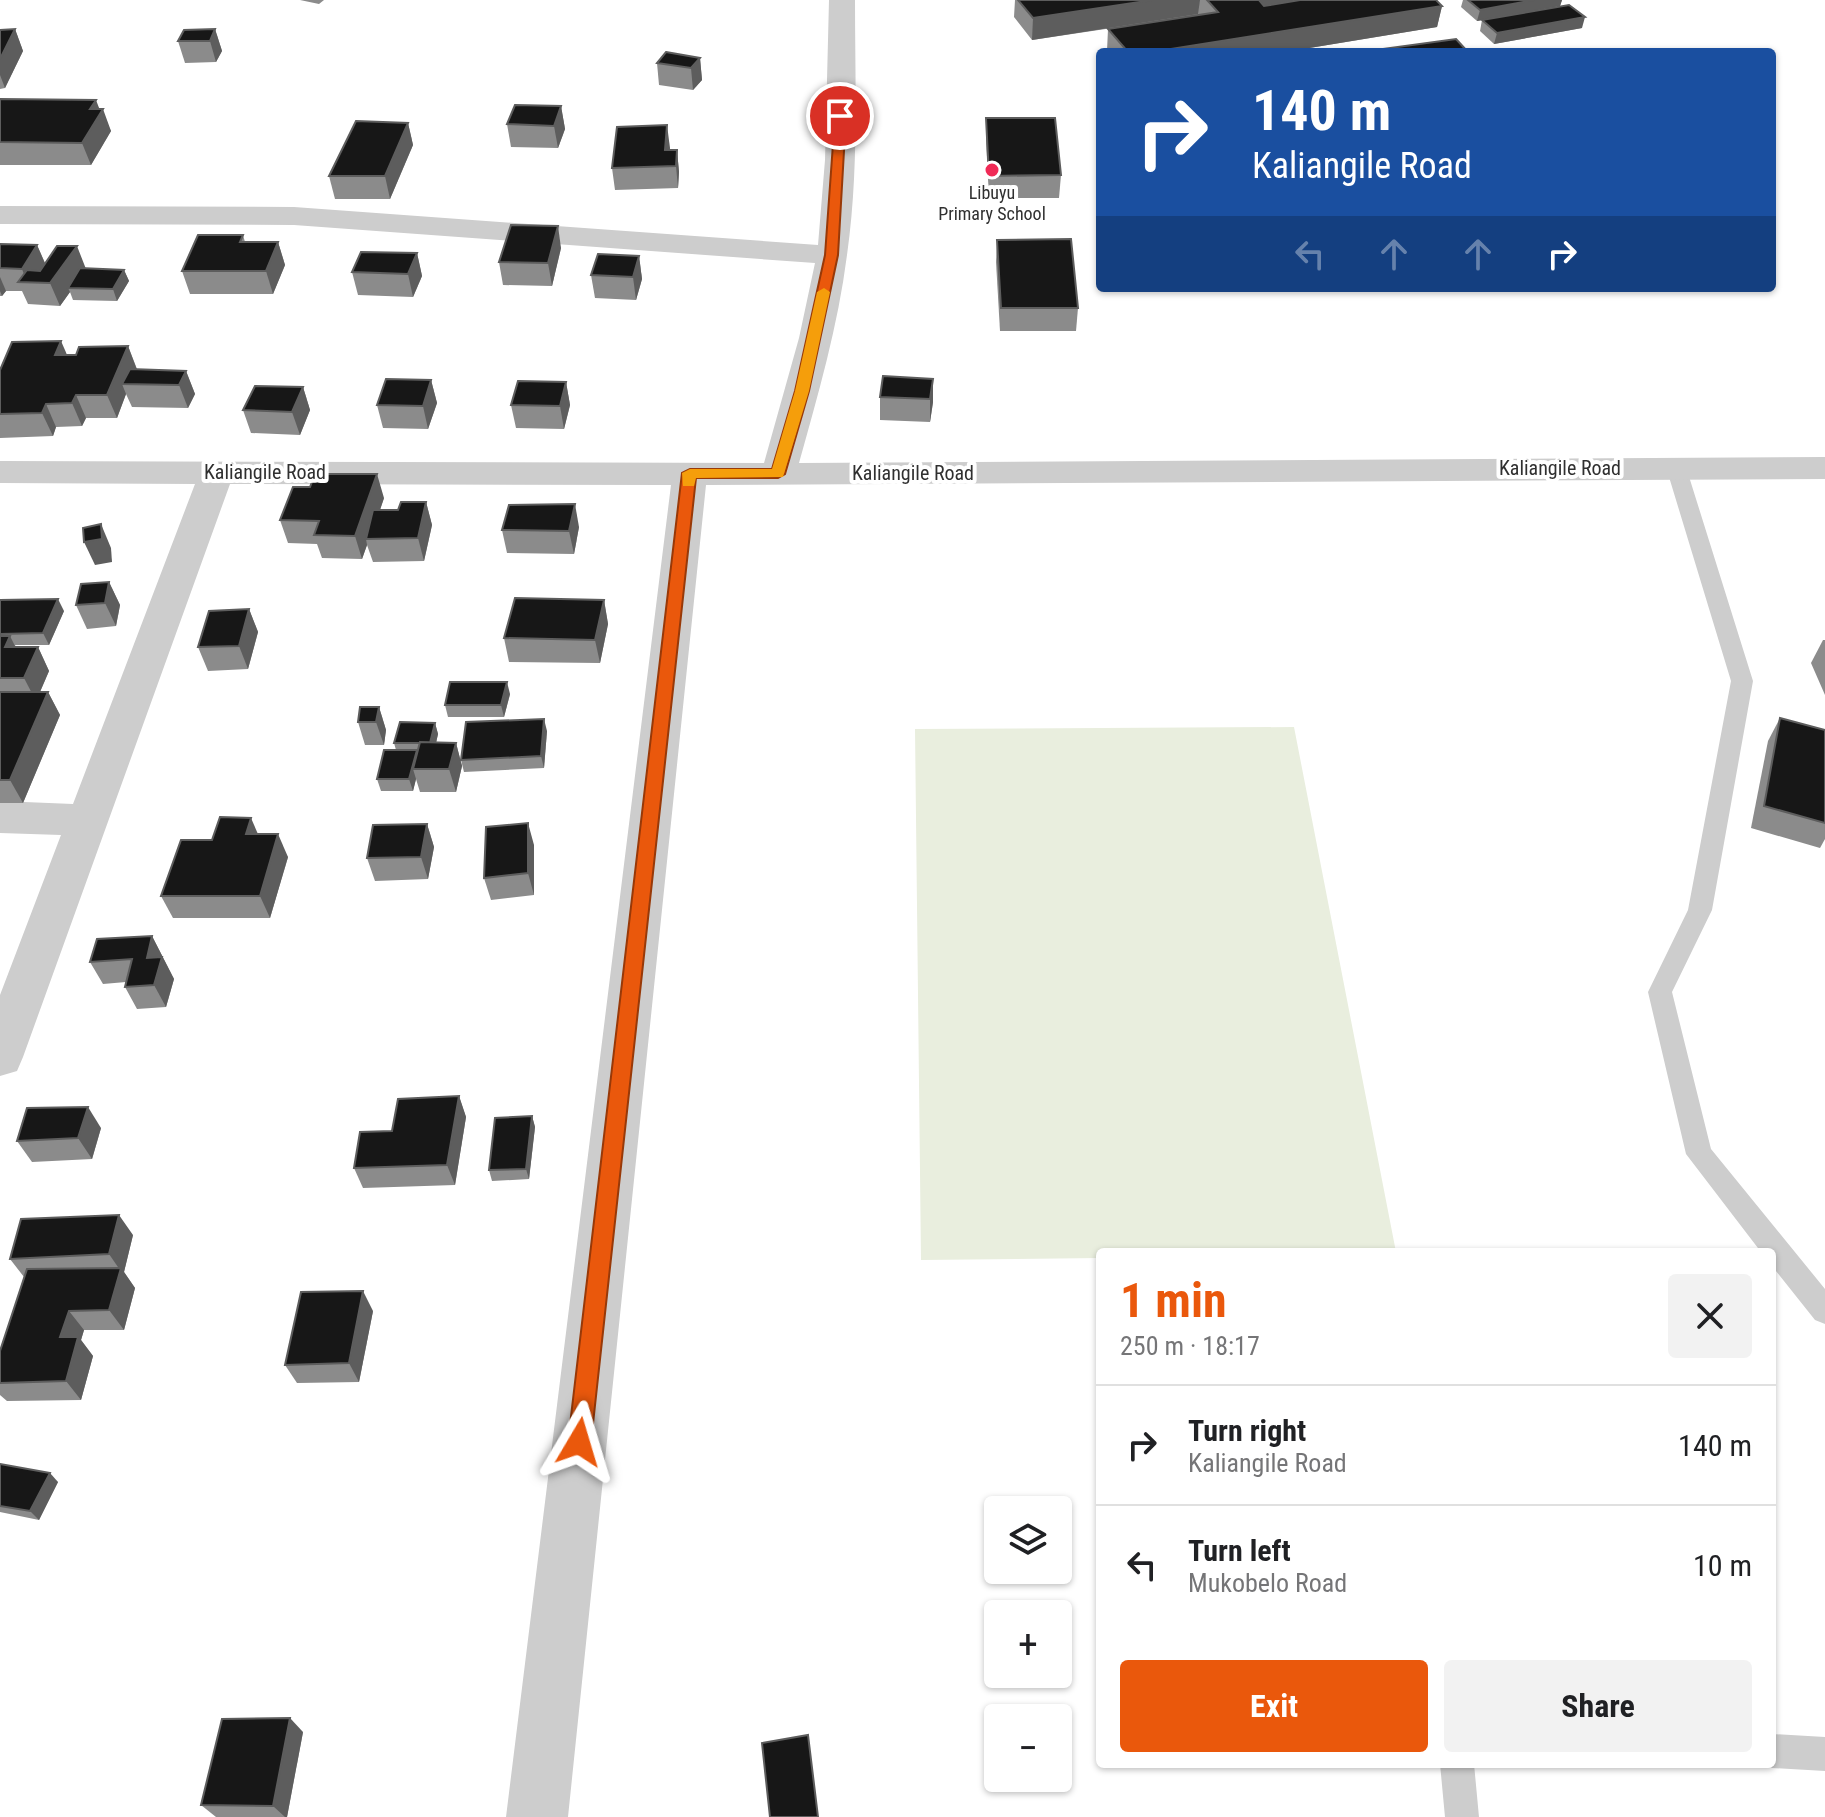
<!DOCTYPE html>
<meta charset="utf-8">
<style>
:root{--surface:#fff;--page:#f2f2f2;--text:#202124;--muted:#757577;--line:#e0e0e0;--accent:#ea580c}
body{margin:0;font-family:"Roboto Condensed",sans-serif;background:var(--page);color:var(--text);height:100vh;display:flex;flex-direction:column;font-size:30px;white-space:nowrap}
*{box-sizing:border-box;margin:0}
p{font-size:26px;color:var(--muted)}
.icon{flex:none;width:44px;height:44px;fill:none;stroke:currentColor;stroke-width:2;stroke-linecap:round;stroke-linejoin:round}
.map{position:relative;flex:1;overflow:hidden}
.panel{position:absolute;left:1096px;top:1248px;width:680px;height:520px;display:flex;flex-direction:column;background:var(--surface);border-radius:8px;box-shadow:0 2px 6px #0004}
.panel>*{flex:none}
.top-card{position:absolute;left:1096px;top:48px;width:680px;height:244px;border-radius:8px;box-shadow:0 2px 6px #0004;background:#1a4fa0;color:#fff;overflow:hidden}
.tools{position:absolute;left:984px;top:1496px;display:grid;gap:16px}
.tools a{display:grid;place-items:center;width:88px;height:88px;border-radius:8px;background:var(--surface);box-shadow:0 2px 6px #0004;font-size:40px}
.pin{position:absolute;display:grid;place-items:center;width:68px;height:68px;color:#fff;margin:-34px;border:4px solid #fff;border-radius:50%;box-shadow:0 2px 8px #0007}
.me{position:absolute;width:88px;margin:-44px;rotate:7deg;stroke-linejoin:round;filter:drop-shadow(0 0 6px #0008)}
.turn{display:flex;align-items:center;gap:28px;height:168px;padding:0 24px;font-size:36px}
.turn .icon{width:104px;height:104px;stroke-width:2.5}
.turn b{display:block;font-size:56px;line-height:68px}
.lanes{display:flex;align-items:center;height:76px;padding:0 24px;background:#0003;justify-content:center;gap:40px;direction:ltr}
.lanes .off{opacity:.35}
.round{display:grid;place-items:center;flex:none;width:84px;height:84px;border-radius:8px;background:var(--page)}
.summary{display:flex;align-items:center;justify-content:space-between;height:136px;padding:0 24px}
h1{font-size:48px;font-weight:700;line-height:60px;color:var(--accent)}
.button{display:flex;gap:16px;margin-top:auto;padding:16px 24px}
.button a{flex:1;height:92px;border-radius:8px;background:var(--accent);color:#fff;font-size:32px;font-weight:700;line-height:92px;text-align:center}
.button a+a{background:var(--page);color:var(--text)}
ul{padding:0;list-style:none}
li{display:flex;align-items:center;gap:24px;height:120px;padding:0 24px;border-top:2px solid var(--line)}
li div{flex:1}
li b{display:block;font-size:30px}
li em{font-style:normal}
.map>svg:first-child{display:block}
</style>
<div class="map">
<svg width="1825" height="1817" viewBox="0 0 1825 1817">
<rect width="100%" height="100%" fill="#fff"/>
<!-- green -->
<path fill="#e9eede" d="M 1294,727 L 1396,1252 L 1100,1252 L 1100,1258 L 921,1260 L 915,729 Z"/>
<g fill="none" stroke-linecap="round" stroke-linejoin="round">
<!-- lane -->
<g fill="#cdcdcd" fill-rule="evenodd">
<path d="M 1676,461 L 1686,467 L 1753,681 L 1712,910 L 1672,992 L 1711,1149 L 1825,1289 L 1825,1324 L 1815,1320 L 1772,1266 L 1772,1252 L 1761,1252 L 1686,1154 L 1648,992 L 1688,910 L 1731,681 L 1666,467 Z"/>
<path d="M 1772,1734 L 1825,1737 L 1825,1771 L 1772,1768 L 1763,1764 L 1772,1764 Z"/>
<path d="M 1440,1764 L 1474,1764 L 1479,1817 L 1445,1817 Z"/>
</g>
<!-- street -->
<path fill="#cdcdcd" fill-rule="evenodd" d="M 829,0 L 855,0 C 855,85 859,171 847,255 C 838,326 818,395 799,463 L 1825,457 L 1825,479 L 706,485 L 568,1817 L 506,1817 L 671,485 L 230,484 L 23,1057 L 17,1071 L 0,1076 L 0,995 L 61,835 L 0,833 L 0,801 L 73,804 L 195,484 L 0,483 L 0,461 L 764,463 L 799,338 L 815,263 L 294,225 L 0,224 L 0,206 L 294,207 L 818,245 L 825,160 Z"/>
</g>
<!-- wall -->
<g fill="#8b8b8b">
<path d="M 300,0 L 324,0 L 319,4 Z"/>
<path d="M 1015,0 L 1294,0 L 1293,1 L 1442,6 L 1437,27 L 1285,52 L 1108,52 L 1107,51 L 1108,29 L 1199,15 L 1032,40 L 1014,17 Z"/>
<path d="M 1463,0 L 1562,0 L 1560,6 L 1477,21 L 1461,7 Z"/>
<path d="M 1482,20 L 1582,28 L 1494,44 L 1480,31 Z"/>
<path d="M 15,29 L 23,51 L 5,88 L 0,89 L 0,30 Z"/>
<path d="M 215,29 L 222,51 L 216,62 L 185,63 L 178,41 Z"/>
<path d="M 700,58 L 702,80 L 693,90 L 659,85 L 657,63 Z"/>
<path d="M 0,99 L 99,109 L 111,131 L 91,165 L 0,165 Z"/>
<path d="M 561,106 L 565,129 L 558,148 L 511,147 L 507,124 Z"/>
<path d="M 986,118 L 1061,175 L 1059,198 L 989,198 L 986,140 Z"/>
<path d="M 408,123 L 413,145 L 390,199 L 335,199 L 329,176 Z"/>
<path d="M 670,148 L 670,150 L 677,150 L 679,172 L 678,188 L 615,190 L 612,168 Z"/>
<path d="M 243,235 L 245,242 L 278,242 L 285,265 L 273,294 L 190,294 L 182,271 Z"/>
<path d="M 997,240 L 1078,308 L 1076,331 L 1000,331 L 996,262 Z"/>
<path d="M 0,244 L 37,245 L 45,263 L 86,268 L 124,270 L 129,281 L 117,301 L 73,300 L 70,292 L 60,306 L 28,304 L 22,291 L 6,291 L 2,296 L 0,296 Z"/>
<path d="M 561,248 L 552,286 L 503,285 L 499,262 Z"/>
<path d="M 417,253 L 422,276 L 413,297 L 358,295 L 352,272 Z"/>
<path d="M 639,256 L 642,279 L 636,300 L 595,298 L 591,275 Z"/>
<path d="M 128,346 L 137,369 L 186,371 L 195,394 L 188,408 L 132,407 L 126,394 L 117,418 L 86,418 L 82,426 L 56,427 L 53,436 L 0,438 L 0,370 L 68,355 L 76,355 Z"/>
<path d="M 933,379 L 933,402 L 930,422 L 880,420 L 880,397 Z"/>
<path d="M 431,380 L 437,403 L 428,429 L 383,428 L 377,405 Z"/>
<path d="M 566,382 L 570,405 L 564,429 L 516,428 L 511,405 Z"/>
<path d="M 303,387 L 310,410 L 300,435 L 251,433 L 243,410 Z"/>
<path d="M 384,498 L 380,510 L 398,510 L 426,502 L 432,525 L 424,561 L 373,562 L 367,545 L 362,559 L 322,558 L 317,544 L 288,543 L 280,520 Z"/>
<path d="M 579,527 L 574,554 L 507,553 L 502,530 Z"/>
<path d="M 109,582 L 120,605 L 116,626 L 87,629 L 76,605 Z"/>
<path d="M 0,600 L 64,611 L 49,645 L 15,645 L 16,647 L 38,647 L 49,671 L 40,692 L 48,692 L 60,715 L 23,803 L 0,803 Z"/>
<path d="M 604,600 L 608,624 L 600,663 L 509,662 L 504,638 Z"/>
<path d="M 249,609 L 258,632 L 248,669 L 208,671 L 198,647 Z"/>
<path d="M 1823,640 L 1825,640 L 1825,695 L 1811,663 Z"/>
<path d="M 510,694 L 504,717 L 448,717 L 445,705 Z"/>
<path d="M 379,707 L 386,730 L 384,745 L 365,745 L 358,722 Z"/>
<path d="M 1780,718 L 1825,730 L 1825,839 L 1820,848 L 1751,828 L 1768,741 Z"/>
<path d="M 435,723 L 438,734 L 436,743 L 456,743 L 462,766 L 456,792 L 420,792 L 416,779 L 413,791 L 381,791 L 377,779 L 396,750 L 394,743 Z"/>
<path d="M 547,731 L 544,768 L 464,772 L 461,760 Z"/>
<path d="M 427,824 L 434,847 L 428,879 L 375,881 L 367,858 Z"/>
<path d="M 258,834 L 288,857 L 270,918 L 173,918 L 161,896 L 212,840 Z"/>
<path d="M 534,845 L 534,895 L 491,900 L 484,878 Z"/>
<path d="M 152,936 L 174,979 L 166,1007 L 137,1009 L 125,987 L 126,982 L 103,984 L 90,962 Z"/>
<path d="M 459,1096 L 466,1117 L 455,1185 L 363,1188 L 354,1168 Z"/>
<path d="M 532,1116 L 535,1127 L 529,1179 L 492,1181 L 489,1170 Z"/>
<path d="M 101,1128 L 92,1159 L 32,1162 L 17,1141 Z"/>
<path d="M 133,1235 L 124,1272 L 135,1288 L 124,1330 L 84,1330 L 81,1340 L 93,1356 L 81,1400 L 7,1401 L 0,1395 L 0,1351 L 24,1277 L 10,1259 Z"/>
<path d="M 373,1311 L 359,1382 L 297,1383 L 285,1365 Z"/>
<path d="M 0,1464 L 58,1482 L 39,1520 L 0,1512 Z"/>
<path d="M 303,1732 L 287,1817 L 216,1817 L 201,1805 Z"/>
</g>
<!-- shaded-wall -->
<g fill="#5d5d5d">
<path d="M 1153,0 L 1200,0 L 1198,14 L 1032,40 L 1033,18 Z"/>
<path d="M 1245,0 L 1294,0 L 1293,1 L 1244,9 Z"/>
<path d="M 1534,0 L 1562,0 L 1560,6 L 1477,21 L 1480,10 Z"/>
<path d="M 1442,6 L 1437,27 L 1285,52 L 1152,52 Z"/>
<path d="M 1585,17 L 1582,28 L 1494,44 L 1497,33 Z"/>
<path d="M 15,29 L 23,51 L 5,88 L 0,75 L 0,59 Z"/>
<path d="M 215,29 L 222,51 L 216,62 L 210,41 Z"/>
<path d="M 700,58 L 702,80 L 693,90 L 691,68 Z"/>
<path d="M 96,100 L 101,113 L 103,109 L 111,131 L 91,165 L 82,143 L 90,109 Z"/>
<path d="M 561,106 L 565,129 L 558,148 L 554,126 Z"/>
<path d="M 408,123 L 413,145 L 390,199 L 385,176 Z"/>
<path d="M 667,125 L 670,148 L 668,166 L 665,150 Z"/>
<path d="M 677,150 L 679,172 L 678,188 L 676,166 Z"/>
<path d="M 558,226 L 561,248 L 552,286 L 548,263 Z"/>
<path d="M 278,242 L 285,265 L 273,294 L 266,271 Z"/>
<path d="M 37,245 L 47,268 L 27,282 L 22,269 Z"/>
<path d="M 77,246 L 86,269 L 68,288 L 70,292 L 60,306 L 50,283 Z"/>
<path d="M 417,253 L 422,276 L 413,297 L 408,274 Z"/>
<path d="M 639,256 L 642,279 L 636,300 L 633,277 Z"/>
<path d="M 124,270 L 129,281 L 117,301 L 113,289 Z"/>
<path d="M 0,277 L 6,291 L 2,296 L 0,291 Z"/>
<path d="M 61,341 L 71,364 L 55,355 Z"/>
<path d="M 128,346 L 137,370 L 122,384 L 126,394 L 117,418 L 107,395 Z"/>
<path d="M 186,371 L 195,394 L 188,408 L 179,385 Z"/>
<path d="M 933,379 L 933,402 L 930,422 L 930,399 Z"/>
<path d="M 431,380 L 437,403 L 428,429 L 423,406 Z"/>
<path d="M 566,382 L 570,405 L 564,429 L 560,406 Z"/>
<path d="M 303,387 L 310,410 L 300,435 L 292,412 Z"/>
<path d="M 76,395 L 86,418 L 82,426 L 72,403 Z"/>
<path d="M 46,404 L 56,427 L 53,436 L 42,413 Z"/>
<path d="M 377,474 L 384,498 L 370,539 L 366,539 L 367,545 L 362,559 L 355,536 Z"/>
<path d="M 426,502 L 432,525 L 424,561 L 418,538 Z"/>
<path d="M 575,504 L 579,527 L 574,554 L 569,531 Z"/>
<path d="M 101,524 L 111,548 L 112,562 L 95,565 L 84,542 Z"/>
<path d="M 109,582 L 120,605 L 116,626 L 105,603 Z"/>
<path d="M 58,599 L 64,611 L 49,645 L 43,633 Z"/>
<path d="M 604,600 L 608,624 L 600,663 L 595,640 Z"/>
<path d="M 249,609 L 258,632 L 248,669 L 239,646 Z"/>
<path d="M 10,636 L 22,660 L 5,647 Z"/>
<path d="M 38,647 L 49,671 L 36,701 L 24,678 Z"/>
<path d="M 507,682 L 510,694 L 504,717 L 501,705 Z"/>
<path d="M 48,692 L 60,715 L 23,803 L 10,780 Z"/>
<path d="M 379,707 L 386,730 L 384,745 L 376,722 Z"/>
<path d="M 544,719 L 547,731 L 544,768 L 541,756 Z"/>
<path d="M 435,723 L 438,734 L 433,756 L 430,744 Z"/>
<path d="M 456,743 L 462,766 L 456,792 L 449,769 Z"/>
<path d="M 417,750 L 420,762 L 413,769 L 416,779 L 413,791 L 409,779 Z"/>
<path d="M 251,818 L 261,841 L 246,834 Z"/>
<path d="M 528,823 L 534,845 L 534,895 L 528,873 Z"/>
<path d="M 427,824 L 434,847 L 428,879 L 421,857 Z"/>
<path d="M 278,834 L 288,857 L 270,918 L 260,896 Z"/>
<path d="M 152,936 L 174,979 L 166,1007 L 154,985 L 147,958 Z"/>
<path d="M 459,1096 L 466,1117 L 455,1185 L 447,1165 Z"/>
<path d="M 88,1107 L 101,1128 L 92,1159 L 78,1138 Z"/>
<path d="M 532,1116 L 535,1127 L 529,1179 L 526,1169 Z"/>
<path d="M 119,1215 L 133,1235 L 124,1272 L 135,1288 L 124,1330 L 109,1310 L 120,1270 L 109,1254 Z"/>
<path d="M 363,1291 L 373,1311 L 359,1382 L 349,1363 Z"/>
<path d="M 69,1311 L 84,1330 L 81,1340 L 93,1356 L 81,1400 L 66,1381 L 60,1337 Z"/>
<path d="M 50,1473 L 58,1482 L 39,1520 L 30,1511 Z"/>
<path d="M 290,1718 L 303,1732 L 287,1817 L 285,1817 L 273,1806 Z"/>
</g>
<!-- building -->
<g fill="#171717" stroke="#5d5d5d" stroke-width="2">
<path d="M 1018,0 L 1153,0 L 1033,18 Z"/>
<path d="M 1207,0 L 1259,0 L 1264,6 L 1300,0 L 1436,0 L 1442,6 L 1152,52 L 1128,52 L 1108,29 L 1218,12 Z"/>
<path d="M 1468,0 L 1534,0 L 1480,10 Z"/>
<path d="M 1569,5 L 1585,17 L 1497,33 L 1482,20 Z"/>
<path d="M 15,29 L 0,59 L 0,30 Z"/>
<path d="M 215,29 L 210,41 L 178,41 L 184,30 Z"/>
<path d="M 1456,39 L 1468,52 L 1361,52 Z"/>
<path d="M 666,52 L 700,58 L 691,68 L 657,63 Z"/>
<path d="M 0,99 L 96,100 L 90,109 L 103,109 L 82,143 L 0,142 Z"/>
<path d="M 515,105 L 561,106 L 554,126 L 507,124 Z"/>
<path d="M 986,118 L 1055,118 L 1061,175 L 989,176 Z"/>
<path d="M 356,121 L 408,123 L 385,176 L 329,176 Z"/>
<path d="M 667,125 L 665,150 L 677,150 L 676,166 L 612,168 L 617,127 Z"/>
<path d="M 511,225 L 558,226 L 548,263 L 499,262 Z"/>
<path d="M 198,235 L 243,235 L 240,242 L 278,242 L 266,271 L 182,271 Z"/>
<path d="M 1071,239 L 1078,308 L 1001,308 L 997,240 Z"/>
<path d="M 0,244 L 37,245 L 22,269 L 0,268 Z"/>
<path d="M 57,246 L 77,246 L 50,283 L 18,282 L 27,270 L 40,271 Z"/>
<path d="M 361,252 L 417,253 L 408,274 L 352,272 Z"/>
<path d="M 598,254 L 639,256 L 633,277 L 591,275 Z"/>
<path d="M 80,268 L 124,270 L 113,289 L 68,288 Z"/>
<path d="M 61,341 L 55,355 L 76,355 L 79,347 L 128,346 L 107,395 L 76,395 L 72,403 L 46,404 L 42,413 L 0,414 L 0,370 L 12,342 Z"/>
<path d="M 130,369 L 186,371 L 179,385 L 122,384 Z"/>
<path d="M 883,376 L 933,379 L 930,399 L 880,397 Z"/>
<path d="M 386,379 L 431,380 L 423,406 L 377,405 Z"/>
<path d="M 518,381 L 566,382 L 560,406 L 511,405 Z"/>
<path d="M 255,386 L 303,387 L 292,412 L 243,410 Z"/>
<path d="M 315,474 L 377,474 L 355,536 L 314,535 L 319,521 L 280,520 L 293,487 L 310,487 Z"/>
<path d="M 401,502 L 426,502 L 418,538 L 366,539 L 373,510 L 398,510 Z"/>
<path d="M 575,504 L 569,531 L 502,530 L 509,505 Z"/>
<path d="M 101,524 L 102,539 L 84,542 L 83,528 Z"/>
<path d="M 109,582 L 105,603 L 76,605 L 81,584 Z"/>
<path d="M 515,598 L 604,600 L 595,640 L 504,638 Z"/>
<path d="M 58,599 L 43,633 L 0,634 L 0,600 Z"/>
<path d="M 249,609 L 239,646 L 198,647 L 209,611 Z"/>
<path d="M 0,636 L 10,636 L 5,647 L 38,647 L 24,678 L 0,678 Z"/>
<path d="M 450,682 L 507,682 L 501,705 L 445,705 Z"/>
<path d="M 0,692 L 48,692 L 10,780 L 0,780 Z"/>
<path d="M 360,707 L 379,707 L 376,722 L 358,722 Z"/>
<path d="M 1780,718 L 1825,730 L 1825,823 L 1764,806 Z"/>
<path d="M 544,719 L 541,756 L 461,760 L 466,722 Z"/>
<path d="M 400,722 L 435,723 L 430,743 L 394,743 Z"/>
<path d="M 420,742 L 456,743 L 449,769 L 413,769 Z"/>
<path d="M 384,750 L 417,750 L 409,779 L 377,779 Z"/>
<path d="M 220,817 L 251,818 L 246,834 L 278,834 L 260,896 L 161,896 L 181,840 L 212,840 Z"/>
<path d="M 528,823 L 528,873 L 484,878 L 486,827 Z"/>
<path d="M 427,824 L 421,857 L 367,858 L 373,825 Z"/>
<path d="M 152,936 L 147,958 L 162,957 L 154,985 L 125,987 L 132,959 L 90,962 L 97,939 Z"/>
<path d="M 459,1096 L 447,1165 L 354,1168 L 360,1132 L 392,1131 L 398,1099 Z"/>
<path d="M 88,1107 L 78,1138 L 17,1141 L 27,1108 Z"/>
<path d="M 532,1116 L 526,1169 L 489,1170 L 495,1118 Z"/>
<path d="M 119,1215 L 109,1254 L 10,1259 L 21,1219 Z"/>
<path d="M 121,1268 L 109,1310 L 69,1311 L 60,1337 L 78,1337 L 66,1381 L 0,1383 L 0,1351 L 27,1269 Z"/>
<path d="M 363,1291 L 349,1363 L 285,1365 L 301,1292 Z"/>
<path d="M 0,1464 L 50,1473 L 30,1511 L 0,1506 Z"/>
<path d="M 290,1718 L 273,1806 L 201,1805 L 222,1719 Z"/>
<path d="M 808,1735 L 818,1817 L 770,1817 L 762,1743 Z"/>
</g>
<!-- route -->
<path fill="#ea580c" stroke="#983908" stroke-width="2" d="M 840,112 L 846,116 L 838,255 L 809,391 L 785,474 L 778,478 L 696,478 L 591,1442 L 587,1450 L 579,1453 L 571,1450 L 568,1442 L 682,473 L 690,469 L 772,469 L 795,391 L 825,255 L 835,116 Z"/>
<!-- slow -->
<path fill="#f59e0b" d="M 824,288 L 830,292 L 809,391 L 783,477 L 696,478 L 694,486 L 683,486 L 682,473 L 690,469 L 772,469 L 795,391 L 817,292 Z"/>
<!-- markers -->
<circle fill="#f02a56" stroke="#fff" stroke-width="3" cx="992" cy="170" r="8"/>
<g text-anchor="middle" stroke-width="8" stroke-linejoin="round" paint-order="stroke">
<!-- far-poi labels -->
<g font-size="18" fill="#303030" stroke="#fff">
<text x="992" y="199">Libuyu<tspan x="992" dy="21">Primary School</tspan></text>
</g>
<!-- street labels -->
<g font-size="20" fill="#303030" stroke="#fff">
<text x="1560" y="475">Kaliangile Road</text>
<text x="265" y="479">Kaliangile Road</text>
<text x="913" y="480">Kaliangile Road</text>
</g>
</g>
</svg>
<div class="tools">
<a><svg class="icon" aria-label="layers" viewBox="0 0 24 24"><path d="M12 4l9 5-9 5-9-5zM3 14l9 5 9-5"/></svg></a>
<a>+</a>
<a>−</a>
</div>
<div class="pin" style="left:840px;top:116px;background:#d93025"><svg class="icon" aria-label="arrive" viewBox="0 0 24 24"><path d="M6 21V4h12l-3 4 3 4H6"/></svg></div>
<svg class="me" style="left:579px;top:1442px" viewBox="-20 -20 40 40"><path d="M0-17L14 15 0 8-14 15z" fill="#ea580c" stroke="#fff" stroke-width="4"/></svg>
<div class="top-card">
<div class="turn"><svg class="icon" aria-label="right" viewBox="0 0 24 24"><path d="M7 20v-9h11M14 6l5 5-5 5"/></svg><div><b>140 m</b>Kaliangile Road</div></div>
<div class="lanes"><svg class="icon off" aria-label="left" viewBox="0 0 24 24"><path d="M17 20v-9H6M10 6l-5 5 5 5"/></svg><svg class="icon off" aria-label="ahead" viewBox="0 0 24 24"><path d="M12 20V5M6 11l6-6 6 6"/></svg><svg class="icon off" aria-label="ahead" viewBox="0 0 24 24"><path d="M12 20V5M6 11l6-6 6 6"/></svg><svg class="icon" aria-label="right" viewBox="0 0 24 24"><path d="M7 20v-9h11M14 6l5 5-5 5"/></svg></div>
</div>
<section class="panel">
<div class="summary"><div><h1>1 min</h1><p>250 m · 18:17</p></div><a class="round"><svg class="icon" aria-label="close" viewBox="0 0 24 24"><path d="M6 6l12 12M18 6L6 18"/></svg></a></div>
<ul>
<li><svg class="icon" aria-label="right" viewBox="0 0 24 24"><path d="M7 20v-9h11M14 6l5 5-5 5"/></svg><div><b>Turn right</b><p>Kaliangile Road</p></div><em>140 m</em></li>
<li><svg class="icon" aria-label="left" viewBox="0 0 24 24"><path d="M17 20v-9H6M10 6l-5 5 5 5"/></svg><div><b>Turn left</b><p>Mukobelo Road</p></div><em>10 m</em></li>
</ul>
<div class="button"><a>Exit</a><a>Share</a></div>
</section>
</div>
